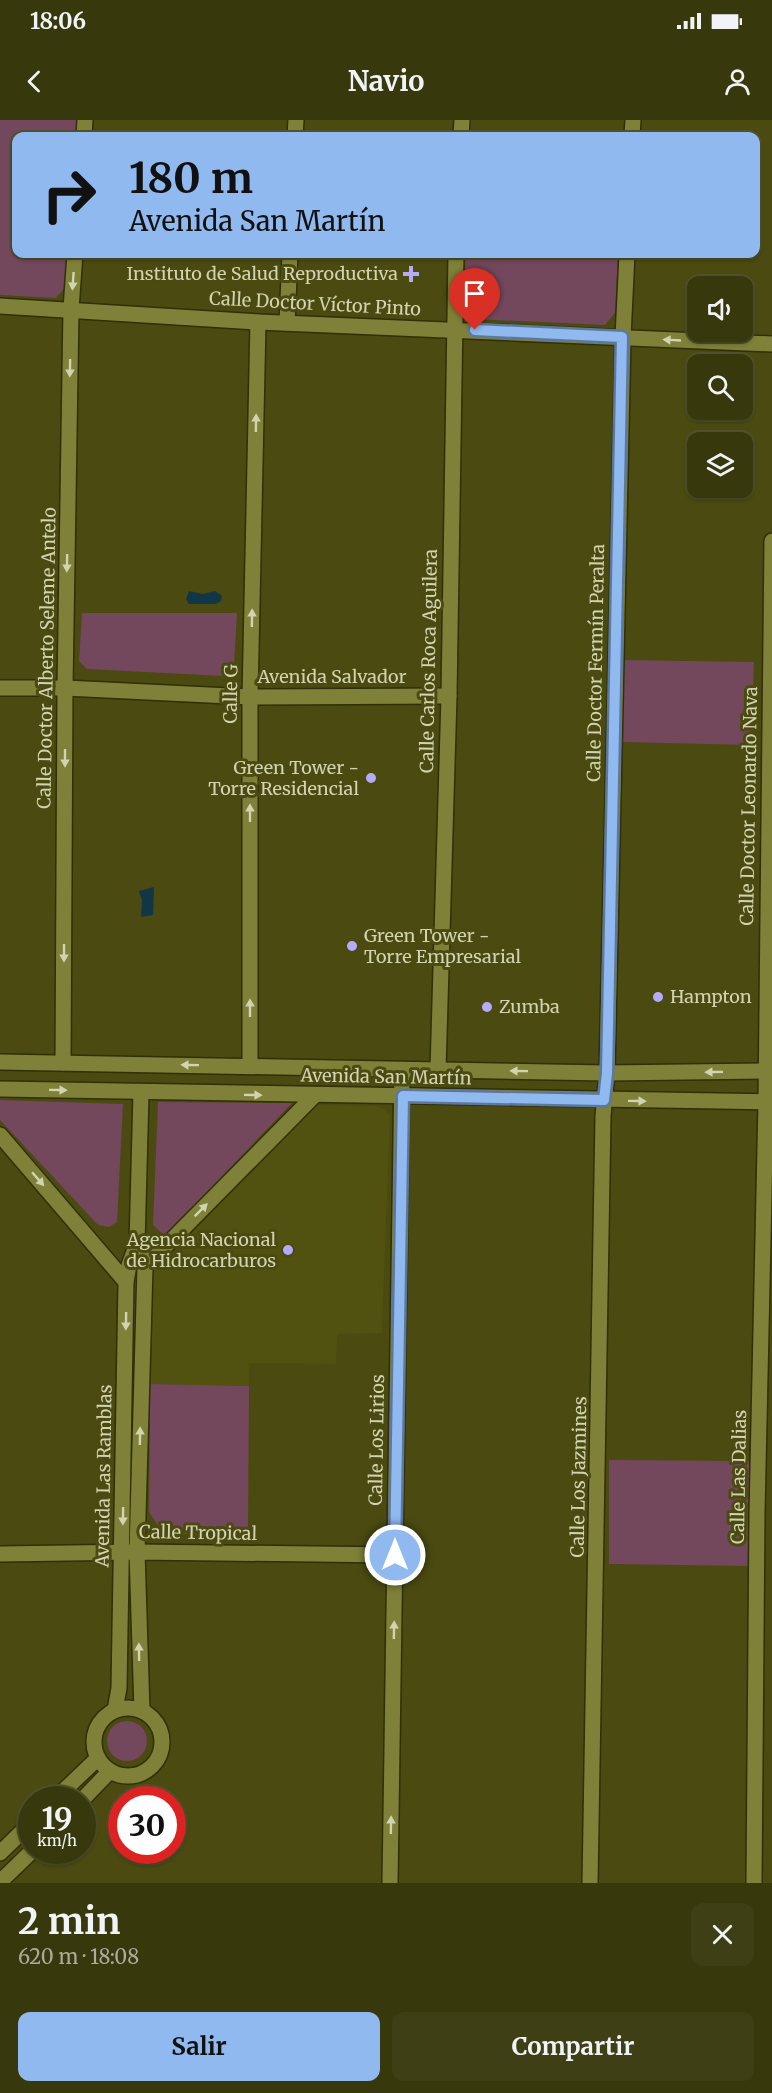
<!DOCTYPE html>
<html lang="es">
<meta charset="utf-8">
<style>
:root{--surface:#38380d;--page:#3f3f16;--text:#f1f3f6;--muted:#abac9d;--line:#52522e;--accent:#90b9f0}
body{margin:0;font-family:Merriweather,serif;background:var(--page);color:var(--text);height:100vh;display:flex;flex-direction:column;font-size:22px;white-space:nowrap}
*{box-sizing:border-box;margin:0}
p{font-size:20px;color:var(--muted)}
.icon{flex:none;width:33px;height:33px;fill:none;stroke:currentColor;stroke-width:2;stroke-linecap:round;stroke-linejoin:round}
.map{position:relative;height:1763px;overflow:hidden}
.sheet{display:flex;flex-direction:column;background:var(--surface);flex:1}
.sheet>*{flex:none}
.guide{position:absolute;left:12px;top:12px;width:748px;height:126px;border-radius:12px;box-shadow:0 2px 4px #0004,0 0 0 2px var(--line);background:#90b9f0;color:#111;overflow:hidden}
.fabs{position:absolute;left:687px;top:156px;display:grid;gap:12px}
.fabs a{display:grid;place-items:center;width:66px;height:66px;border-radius:12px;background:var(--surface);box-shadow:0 2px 4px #0004,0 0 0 2px var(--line);font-size:30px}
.speed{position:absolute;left:18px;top:1666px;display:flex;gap:12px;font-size:30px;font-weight:700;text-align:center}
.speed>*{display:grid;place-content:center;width:78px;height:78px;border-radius:50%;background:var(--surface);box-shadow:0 2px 4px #0004,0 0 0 2px var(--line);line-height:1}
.speed small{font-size:15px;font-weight:400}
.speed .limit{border:9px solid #d22;background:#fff;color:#111}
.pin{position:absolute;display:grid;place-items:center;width:51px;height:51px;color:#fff;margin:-62px -26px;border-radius:50% 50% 50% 0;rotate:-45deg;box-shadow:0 0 6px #0007}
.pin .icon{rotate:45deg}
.me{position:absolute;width:66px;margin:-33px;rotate:0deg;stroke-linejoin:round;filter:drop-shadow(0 0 4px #0008)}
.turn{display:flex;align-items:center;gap:21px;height:126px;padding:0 18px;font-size:27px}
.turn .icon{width:78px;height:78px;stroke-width:2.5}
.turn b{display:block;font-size:42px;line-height:51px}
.round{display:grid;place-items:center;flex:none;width:63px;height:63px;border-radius:12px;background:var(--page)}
.summary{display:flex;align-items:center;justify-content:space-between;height:102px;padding:0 18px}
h1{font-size:36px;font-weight:700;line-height:45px}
.cta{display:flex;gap:12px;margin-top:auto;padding:12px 18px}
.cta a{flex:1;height:69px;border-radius:12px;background:var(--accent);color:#111;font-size:24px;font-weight:700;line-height:69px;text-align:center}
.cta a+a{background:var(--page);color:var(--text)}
.status{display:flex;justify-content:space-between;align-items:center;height:42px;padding:0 30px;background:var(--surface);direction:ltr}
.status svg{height:16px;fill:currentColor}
header{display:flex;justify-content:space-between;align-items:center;height:78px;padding:0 18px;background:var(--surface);font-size:27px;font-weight:700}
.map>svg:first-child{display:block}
</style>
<div class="status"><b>18:06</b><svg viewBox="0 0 49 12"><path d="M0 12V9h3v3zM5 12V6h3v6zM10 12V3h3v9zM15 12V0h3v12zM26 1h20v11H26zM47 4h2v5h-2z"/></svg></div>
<header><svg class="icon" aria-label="back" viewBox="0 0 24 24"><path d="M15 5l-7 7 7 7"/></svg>Navio<svg class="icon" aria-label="person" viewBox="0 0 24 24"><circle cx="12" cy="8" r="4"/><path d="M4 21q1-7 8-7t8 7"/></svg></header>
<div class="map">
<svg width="772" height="1763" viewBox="0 0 772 1763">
<rect width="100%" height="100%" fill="#4a4a11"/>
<!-- built -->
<path fill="#51520f" d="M 315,985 L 376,986 L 384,989 L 390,995 L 382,1213 L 337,1214 L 336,1244 L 249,1243 L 249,1266 L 150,1264 L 149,1154 L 152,1147 Z"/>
<!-- green -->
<g fill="#73475c">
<path d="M 0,0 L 77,0 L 76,16 L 16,16 L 16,134 L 69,134 L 67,165 L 56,178 L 0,175 Z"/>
<path d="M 466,134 L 618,134 L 615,193 L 605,205 L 474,199 L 461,189 Z"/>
<path d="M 82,493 L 237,493 L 234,546 L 223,556 L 87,549 L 79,541 Z"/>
<path d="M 624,540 L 754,542 L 751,625 L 621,622 Z"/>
<path d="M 0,980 L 123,984 L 117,1102 L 109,1107 L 98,1105 L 0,1000 Z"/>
<path d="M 158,982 L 292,983 L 165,1116 L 153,1105 Z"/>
<path d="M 134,1157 L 137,1159 L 134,1319 L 132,1321 Z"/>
<path d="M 150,1264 L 249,1266 L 248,1414 L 175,1414 L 159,1407 L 149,1392 Z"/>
<path d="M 609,1340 L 750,1341 L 749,1446 L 609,1444 Z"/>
<circle cx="127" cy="1621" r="20"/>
</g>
<!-- water -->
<g fill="#113747">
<path d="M 189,471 L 203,474 L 215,471 L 222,476 L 221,481 L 216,484 L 189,484 L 186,479 Z"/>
<path d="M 154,767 L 153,795 L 141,797 L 142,781 L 139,771 Z"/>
</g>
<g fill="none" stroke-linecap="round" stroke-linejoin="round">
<!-- street casing -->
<g stroke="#2f3008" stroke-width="18">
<g id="street">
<path d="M 84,16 L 85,0"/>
<path d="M 295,16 L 296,0"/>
<path d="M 461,16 L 462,0"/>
<path d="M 632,16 L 633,0"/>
<path d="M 0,186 L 258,202 L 772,224"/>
<path d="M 287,203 L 290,134"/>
<path d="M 0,568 L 65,568 L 250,577 L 449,576"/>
<path d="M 63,943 L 65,568 L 71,189 L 75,134"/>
<path d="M 250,946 L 250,577 L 258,202"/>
<path d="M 438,950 L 449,576 L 456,134"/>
<path d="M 141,973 L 137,1124 L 145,1147 L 137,1432 L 142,1591"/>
<path d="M 0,1434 L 137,1432 L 395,1435"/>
<circle cx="128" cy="1622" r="34"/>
<path d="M 115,1590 L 119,1568 L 126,1162 L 129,1145 L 137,1124"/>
<path d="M 54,1680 L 98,1638"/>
<path d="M 82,1680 L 110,1651"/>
<path d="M 0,1733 L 32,1702"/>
<path d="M 0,1762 L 32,1731"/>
<path d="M 390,1763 L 402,950"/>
<path d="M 590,1763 L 603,996 L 607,953 L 623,217 L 627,134"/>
<path d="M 754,1763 L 757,1393 L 766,982 L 772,421"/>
</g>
</g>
<!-- secondary casing -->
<g stroke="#2f3008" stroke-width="18">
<g id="secondary">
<path d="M 0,942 L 607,953 L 772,951"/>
<path d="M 0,969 L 772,982"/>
<path d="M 0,1015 L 126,1162"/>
<path d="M 145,1147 L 315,975"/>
</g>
</g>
<!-- street -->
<use href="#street" stroke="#7f8138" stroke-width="15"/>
<!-- secondary -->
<use href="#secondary" stroke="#7f8138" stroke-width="15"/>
</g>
<!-- one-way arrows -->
<defs><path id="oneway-solid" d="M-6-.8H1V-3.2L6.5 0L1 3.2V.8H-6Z" transform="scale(1.5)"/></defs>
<g fill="#d2d4b1">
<use href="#oneway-solid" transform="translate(73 161) rotate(94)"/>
<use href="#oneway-solid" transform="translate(672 220) rotate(-177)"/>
<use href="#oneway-solid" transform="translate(70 248) rotate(91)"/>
<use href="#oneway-solid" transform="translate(256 303) rotate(-89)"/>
<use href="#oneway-solid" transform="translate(67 443) rotate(91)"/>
<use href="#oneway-solid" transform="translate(252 498) rotate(-89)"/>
<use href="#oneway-solid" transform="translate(65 638) rotate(90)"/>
<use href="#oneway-solid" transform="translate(250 693) rotate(-90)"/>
<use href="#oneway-solid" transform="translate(64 833) rotate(90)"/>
<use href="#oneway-solid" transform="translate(250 888) rotate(-90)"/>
<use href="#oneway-solid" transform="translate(190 945) rotate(-179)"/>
<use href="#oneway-solid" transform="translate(519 951) rotate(-179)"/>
<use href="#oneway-solid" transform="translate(714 952) rotate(179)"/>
<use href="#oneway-solid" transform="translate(58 970) rotate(1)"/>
<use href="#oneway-solid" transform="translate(253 975) rotate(1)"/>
<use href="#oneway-solid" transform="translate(637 981) rotate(1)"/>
<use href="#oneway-solid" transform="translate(38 1059) rotate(49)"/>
<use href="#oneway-solid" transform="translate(201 1090) rotate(-45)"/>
<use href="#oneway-solid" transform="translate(126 1201) rotate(91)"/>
<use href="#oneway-solid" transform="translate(140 1316) rotate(-89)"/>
<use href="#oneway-solid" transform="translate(123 1396) rotate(91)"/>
<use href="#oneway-solid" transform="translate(394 1510) rotate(-89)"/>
<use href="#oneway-solid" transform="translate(139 1532) rotate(-91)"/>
<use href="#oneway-solid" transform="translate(391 1705) rotate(-89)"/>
</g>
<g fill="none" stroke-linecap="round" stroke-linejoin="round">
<!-- route casing -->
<g stroke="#5e789c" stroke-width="15">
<path id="route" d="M 395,1435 L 403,976 L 604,980 L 607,953 L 622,217 L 475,210"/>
</g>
<!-- route -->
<use href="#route" stroke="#90b9f0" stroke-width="10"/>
</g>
<!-- markers -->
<g fill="#b6abf8" stroke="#4a4a11" stroke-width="2">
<path d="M408 145h6v6h6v6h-6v6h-6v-6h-6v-6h6z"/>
<circle cx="371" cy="658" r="6"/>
<circle cx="352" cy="826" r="6"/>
<circle cx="658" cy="877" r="6"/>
<circle cx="487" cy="887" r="6"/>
<circle cx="288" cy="1130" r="6"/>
</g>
<g text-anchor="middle" stroke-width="6" stroke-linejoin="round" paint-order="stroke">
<!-- poi labels -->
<g font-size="18" fill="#d2d4b1" stroke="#4a4a11" text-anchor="end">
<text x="398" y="160">Instituto de Salud Reproductiva</text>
<text x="359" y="654">Green Tower -<tspan x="359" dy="21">Torre Residencial</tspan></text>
<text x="364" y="822" text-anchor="start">Green Tower -<tspan x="364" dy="21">Torre Empresarial</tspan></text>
<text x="670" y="883" text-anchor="start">Hampton</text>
<text x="499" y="893" text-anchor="start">Zumba</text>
<text x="276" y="1126">Agencia Nacional<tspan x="276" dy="21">de Hidrocarburos</tspan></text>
</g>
<!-- street labels -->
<g font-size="18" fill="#d2d4b1" stroke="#4a4a11">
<text transform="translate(315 184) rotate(3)" y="6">Calle Doctor Víctor Pinto</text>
<text transform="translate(47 538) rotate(-89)" y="6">Calle Doctor Alberto Seleme Antelo</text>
<text transform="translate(429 541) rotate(-89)" y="6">Calle Carlos Roca Aguilera</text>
<text transform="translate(596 543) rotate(-89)" y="6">Calle Doctor Fermín Peralta</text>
<text x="332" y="563">Avenida Salvador</text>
<text transform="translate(231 574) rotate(-89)" y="6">Calle G</text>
<text transform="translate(749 686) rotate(-89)" y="6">Calle Doctor Leonardo Nava</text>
<text transform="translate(386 957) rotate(1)" y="6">Avenida San Martín</text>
<text transform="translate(377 1320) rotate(-89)" y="6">Calle Los Lirios</text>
<text transform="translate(104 1356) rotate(-89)" y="6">Avenida Las Ramblas</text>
<text transform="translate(579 1357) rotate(-89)" y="6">Calle Los Jazmines</text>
<text transform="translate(739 1357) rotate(-89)" y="6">Calle Las Dalias</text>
<text transform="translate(198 1413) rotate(1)" y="6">Calle Tropical</text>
</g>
</g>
</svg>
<div class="fabs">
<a><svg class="icon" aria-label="sound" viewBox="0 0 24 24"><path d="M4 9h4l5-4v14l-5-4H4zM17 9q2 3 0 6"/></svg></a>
<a><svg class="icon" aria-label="search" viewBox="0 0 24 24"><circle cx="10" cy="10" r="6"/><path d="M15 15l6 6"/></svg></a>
<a><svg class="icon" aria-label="layers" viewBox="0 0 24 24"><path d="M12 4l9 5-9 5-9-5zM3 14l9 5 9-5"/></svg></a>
</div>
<div class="speed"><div>19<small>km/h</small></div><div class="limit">30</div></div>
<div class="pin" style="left:475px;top:210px;background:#d93025"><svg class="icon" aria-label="arrive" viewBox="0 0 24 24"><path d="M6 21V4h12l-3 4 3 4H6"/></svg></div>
<svg class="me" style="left:395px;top:1435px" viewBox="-20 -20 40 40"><circle r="17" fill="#90b9f0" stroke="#fff" stroke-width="3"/><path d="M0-11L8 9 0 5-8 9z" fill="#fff"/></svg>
<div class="guide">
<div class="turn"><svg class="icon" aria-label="right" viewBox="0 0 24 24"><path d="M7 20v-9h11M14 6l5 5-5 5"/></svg><div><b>180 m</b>Avenida San Martín</div></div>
</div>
</div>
<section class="sheet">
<div class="summary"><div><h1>2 min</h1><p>620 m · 18:08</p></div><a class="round"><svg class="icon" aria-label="close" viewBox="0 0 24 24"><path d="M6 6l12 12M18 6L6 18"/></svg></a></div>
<div class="cta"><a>Salir</a><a>Compartir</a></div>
</section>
